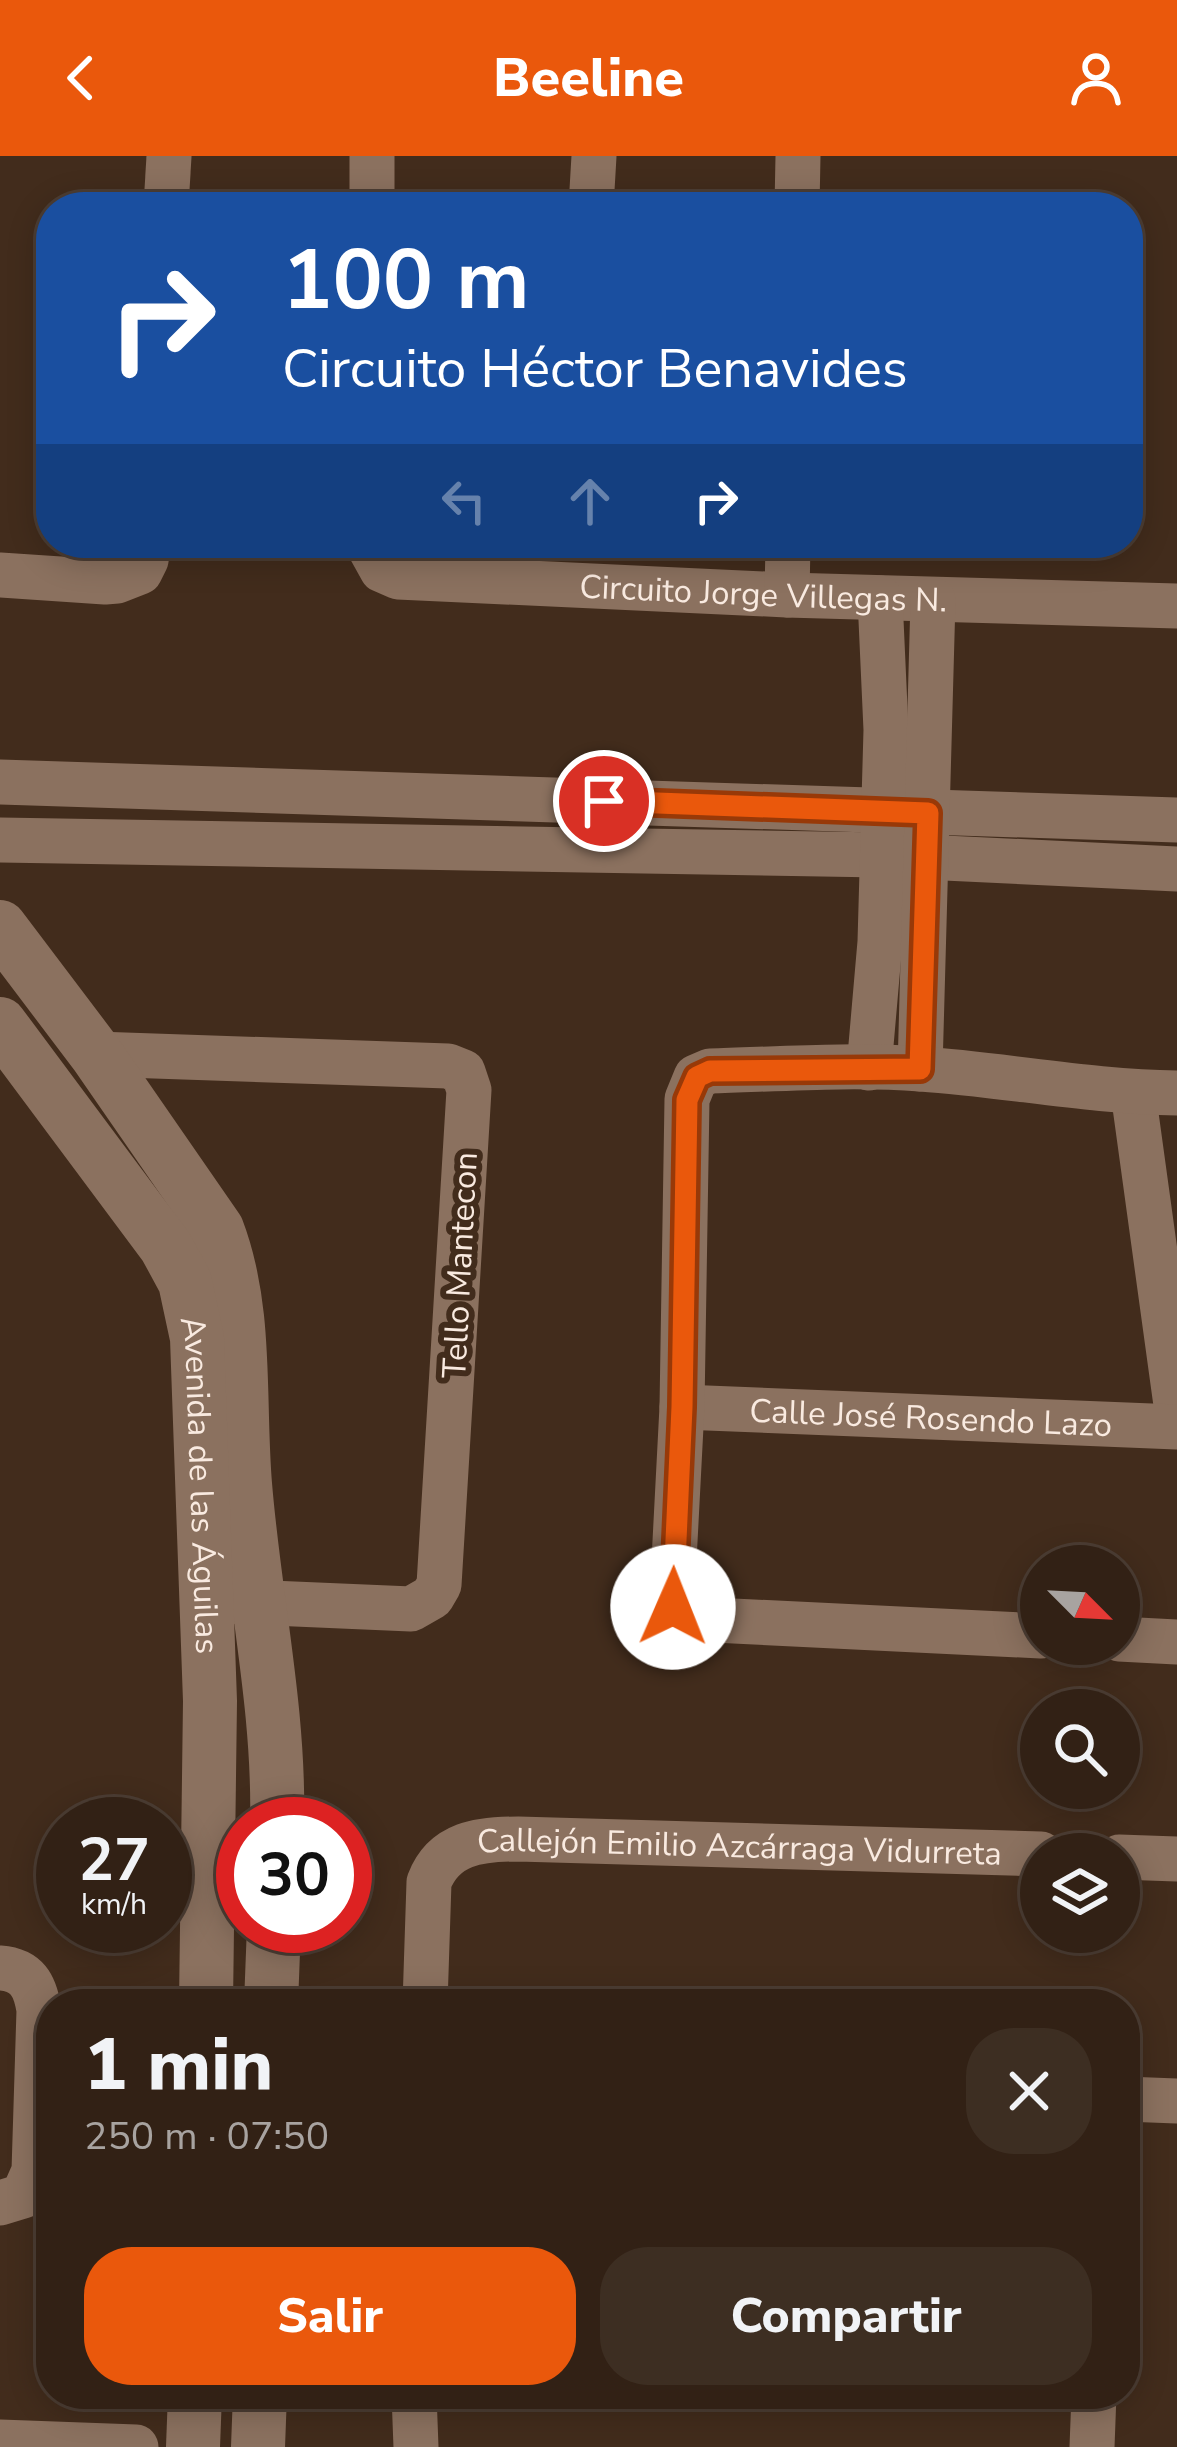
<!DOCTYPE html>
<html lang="es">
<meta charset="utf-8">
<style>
:root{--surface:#322115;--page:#3d2e22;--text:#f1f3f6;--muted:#a8a3a0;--line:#4d3e34;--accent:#ea580c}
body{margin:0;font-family:"Nunito Sans",sans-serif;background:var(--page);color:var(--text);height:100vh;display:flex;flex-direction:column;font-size:45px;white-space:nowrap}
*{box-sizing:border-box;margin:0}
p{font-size:39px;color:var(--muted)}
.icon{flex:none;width:66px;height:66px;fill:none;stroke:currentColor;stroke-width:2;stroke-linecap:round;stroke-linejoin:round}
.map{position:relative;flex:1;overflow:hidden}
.drawer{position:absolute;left:36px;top:1833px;width:1104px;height:420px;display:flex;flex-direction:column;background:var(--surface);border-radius:48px;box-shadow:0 6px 30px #0003,0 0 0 3px var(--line)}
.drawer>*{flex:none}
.hud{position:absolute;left:36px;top:36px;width:1107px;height:366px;border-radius:48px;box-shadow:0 6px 30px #0003,0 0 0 3px var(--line);background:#1a4fa0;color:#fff;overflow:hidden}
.needle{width:78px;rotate:114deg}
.controls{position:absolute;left:1020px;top:1389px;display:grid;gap:24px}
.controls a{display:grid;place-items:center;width:120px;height:120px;border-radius:50%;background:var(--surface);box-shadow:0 6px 30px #0003,0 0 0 3px var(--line);font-size:60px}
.speed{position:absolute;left:36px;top:1641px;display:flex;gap:24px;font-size:60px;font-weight:700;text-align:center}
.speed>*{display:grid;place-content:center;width:156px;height:156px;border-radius:50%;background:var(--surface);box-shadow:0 6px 30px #0003,0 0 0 3px var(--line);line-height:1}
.speed small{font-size:30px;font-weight:400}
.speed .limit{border:18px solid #d22;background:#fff;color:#111}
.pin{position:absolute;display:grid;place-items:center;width:102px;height:102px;color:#fff;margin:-51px;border:6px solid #fff;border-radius:50%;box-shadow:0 3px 12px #0007}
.me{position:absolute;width:132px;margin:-66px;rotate:1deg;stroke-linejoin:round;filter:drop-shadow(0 0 9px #0008)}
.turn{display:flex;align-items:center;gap:42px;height:252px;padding:0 48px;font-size:54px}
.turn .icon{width:156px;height:156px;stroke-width:2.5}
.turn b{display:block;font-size:84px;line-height:102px}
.lanes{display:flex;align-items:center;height:114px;padding:0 48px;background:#0003;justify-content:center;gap:60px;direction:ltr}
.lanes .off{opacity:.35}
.round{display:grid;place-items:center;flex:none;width:126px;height:126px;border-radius:48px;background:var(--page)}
.summary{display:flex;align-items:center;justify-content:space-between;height:204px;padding:0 48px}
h1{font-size:72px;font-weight:800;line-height:90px}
.cta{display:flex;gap:24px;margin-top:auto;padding:24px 48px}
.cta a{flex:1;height:138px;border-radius:48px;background:var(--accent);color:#fff;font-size:48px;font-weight:800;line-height:138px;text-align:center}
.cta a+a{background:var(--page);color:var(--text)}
header{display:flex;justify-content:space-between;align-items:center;height:156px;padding:0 48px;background:var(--accent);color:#fff;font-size:54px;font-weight:800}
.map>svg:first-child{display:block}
</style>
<header><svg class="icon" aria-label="back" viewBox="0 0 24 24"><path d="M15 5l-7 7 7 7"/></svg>Beeline<svg class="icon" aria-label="person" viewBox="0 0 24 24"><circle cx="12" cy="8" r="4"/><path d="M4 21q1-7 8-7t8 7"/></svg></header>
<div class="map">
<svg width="1177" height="2291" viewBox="0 0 1177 2291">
<rect width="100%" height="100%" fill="#422c1c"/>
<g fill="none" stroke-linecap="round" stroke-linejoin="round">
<!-- minor -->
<g stroke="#8b715f" stroke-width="45">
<path d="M 166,51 L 169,0"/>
<path d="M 372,51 L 372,0"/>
<path d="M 591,51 L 594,0"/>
<path d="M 797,51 L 798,0"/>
<path id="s1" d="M 367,387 L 382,414 L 398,421 L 787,439 L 1177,450"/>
<path d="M 0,419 L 105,426 L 117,425 L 140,416 L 146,404 L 149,387"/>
<path d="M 787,439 L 788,387"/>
<path d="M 0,626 L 1177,664"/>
<path d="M 0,684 L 881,699 L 1177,713"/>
<path d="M 96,898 L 448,910 L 463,916 L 469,934 L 439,1429 L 432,1441 L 411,1453 L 227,1445"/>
<path d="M 869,912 L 880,786 L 886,574 L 880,442"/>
<path d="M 920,913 L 933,444"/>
<path d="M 1133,936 L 1177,1256"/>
<path id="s2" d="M 682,1251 L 1177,1271"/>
<path d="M 1041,1480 L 693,1463 L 677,1459 L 672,1443 L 682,1251 L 687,943 L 696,921 L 710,915 C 780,913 851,908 921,913 C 1007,919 1091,936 1177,937"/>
<path d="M 1119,1483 L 1177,1486"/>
<path d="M 1119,1701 L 1177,1703"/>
<path d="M 0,1812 C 27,1814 35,1829 39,1854 L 34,2015 L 23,2040 L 0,2047"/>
<path id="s3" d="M 425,1848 L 429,1726 C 444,1687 479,1683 518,1683 L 1041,1698"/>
<path d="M 1125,1943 L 1177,1945"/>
<path d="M 414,2238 L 416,2291"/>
<path d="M 0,2286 L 136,2291"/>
<path d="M 1092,2291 L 1094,2238"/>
</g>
<!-- tertiary -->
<g stroke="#8b715f" stroke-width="54">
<path d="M 0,771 L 96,898 L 217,1073 C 248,1154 238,1243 245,1328 C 254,1441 280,1554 277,1668"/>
<path id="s4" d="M 0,868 L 166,1091 L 185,1126 L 197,1182 L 210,1545 L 206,1848"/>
<path d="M 271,1848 L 274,1770"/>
<path d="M 193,2291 L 195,2238"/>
<path d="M 258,2291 L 260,2238"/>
</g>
</g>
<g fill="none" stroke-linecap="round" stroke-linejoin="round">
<!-- route casing -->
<g stroke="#983908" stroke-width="30">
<path id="route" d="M 604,645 L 928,657 L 920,913 L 710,915 L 697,921 L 687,944 L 682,1251 L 673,1451"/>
</g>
<!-- route -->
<use href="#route" stroke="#ea580c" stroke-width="21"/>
</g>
<g text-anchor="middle" stroke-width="12" stroke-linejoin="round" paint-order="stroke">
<!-- street labels -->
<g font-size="33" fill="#f9eae0" stroke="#422c1c">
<text dy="12" stroke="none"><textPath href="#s1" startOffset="414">Circuito Jorge Villegas N.</textPath></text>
<text transform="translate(459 1109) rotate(-87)" y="12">Tello Mantecon</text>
<text dy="12" stroke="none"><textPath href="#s2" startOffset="249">Calle José Rosendo Lazo</textPath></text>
<text dy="12" stroke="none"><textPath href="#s4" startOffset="522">Avenida de las Águilas</textPath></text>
<text dy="12" stroke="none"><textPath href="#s3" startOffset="450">Callejón Emilio Azcárraga Vidurreta</textPath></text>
</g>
</g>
</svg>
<div class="controls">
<a><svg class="needle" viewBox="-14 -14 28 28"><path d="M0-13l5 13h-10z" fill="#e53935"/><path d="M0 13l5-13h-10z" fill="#a8a3a0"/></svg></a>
<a><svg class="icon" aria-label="search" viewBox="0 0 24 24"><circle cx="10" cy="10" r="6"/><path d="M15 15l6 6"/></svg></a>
<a><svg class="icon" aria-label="layers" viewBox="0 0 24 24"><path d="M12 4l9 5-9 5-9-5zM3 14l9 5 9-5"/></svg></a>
</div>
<div class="speed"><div>27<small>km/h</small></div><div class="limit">30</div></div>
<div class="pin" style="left:604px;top:645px;background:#d93025"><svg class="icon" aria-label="arrive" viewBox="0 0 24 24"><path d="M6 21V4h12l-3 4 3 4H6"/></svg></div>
<svg class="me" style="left:673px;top:1451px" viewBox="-20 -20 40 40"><circle r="19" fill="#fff"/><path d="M0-13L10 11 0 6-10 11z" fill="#ea580c"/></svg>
<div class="hud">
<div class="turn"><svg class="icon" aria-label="right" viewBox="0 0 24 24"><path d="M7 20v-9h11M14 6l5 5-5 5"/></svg><div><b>100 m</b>Circuito Héctor Benavides</div></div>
<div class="lanes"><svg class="icon off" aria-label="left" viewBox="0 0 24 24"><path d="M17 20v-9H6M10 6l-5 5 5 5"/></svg><svg class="icon off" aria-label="ahead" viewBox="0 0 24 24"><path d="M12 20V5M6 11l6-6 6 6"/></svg><svg class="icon" aria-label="right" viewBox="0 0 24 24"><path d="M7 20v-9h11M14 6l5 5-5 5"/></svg></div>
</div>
<section class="drawer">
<div class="summary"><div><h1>1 min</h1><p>250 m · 07:50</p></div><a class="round"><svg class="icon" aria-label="close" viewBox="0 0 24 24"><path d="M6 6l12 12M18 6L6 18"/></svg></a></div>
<div class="cta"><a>Salir</a><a>Compartir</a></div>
</section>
</div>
